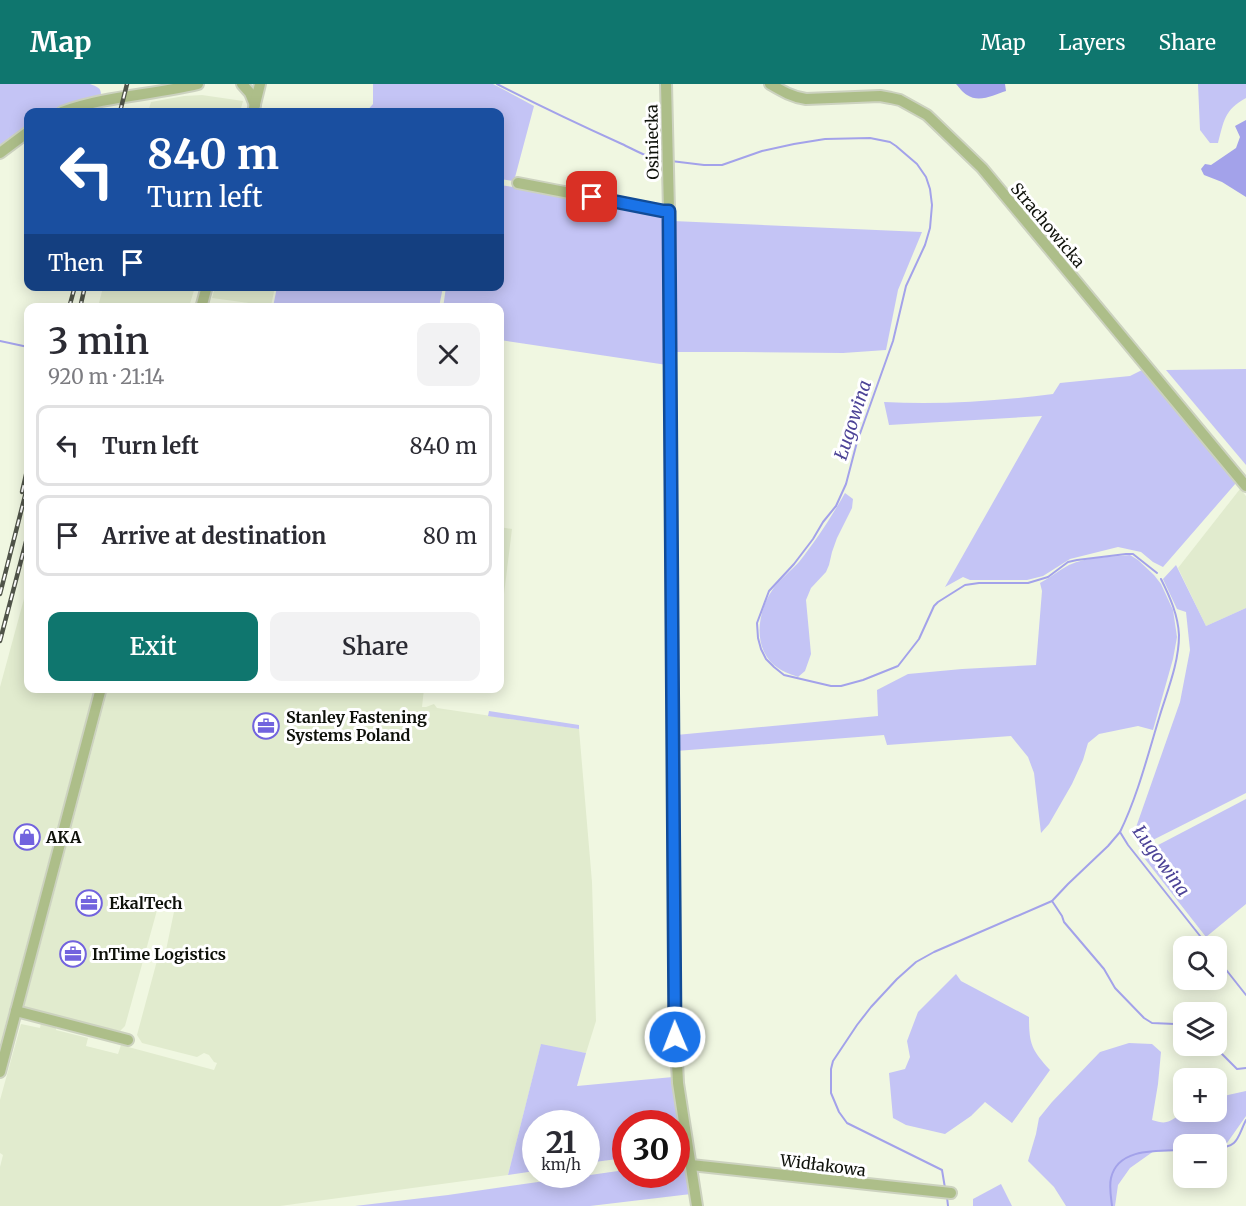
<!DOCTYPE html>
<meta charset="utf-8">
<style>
:root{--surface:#fff;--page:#f2f2f3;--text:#2b2b33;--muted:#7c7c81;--line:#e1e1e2;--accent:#0f766e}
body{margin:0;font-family:Merriweather,serif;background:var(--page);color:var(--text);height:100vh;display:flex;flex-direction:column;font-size:22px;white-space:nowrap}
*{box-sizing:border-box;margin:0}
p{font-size:20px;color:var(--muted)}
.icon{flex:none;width:33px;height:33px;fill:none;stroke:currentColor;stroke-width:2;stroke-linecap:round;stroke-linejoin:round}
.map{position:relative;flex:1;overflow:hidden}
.sheet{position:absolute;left:24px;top:219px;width:480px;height:390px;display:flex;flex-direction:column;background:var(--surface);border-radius:12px;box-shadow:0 3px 15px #0003}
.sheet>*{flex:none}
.top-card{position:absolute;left:24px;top:24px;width:480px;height:183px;border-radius:12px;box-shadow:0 3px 15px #0003;background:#1a4fa0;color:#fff;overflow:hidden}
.buttons{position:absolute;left:1173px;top:852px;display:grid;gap:12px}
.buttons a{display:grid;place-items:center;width:54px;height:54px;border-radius:12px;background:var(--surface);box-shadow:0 3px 15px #0003;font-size:30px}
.speed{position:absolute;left:522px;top:1026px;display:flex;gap:12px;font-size:30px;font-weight:700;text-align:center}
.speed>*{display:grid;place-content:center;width:78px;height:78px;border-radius:50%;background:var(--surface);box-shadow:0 3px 15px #0003;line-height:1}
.speed small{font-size:15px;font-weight:400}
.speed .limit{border:9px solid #d22;background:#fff;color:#111}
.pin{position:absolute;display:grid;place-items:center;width:51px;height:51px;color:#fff;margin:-26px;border-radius:12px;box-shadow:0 3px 9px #0006}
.me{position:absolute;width:66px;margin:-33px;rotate:359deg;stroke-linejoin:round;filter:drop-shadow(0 0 4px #0008)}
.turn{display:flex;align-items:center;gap:21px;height:126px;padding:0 24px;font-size:27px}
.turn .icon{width:78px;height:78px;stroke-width:2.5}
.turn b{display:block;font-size:42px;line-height:51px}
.then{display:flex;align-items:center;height:57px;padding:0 24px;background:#0003;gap:12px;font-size:22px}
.round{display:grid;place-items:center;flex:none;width:63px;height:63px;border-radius:12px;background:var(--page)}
.summary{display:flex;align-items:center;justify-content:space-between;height:102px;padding:0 24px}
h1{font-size:36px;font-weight:600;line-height:45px}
.action{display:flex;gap:12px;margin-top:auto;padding:12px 24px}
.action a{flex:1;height:69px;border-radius:12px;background:var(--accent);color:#fff;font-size:24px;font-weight:600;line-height:69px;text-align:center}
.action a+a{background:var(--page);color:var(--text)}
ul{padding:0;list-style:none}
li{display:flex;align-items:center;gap:18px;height:81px;margin:0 12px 9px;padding:0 12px;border:3px solid var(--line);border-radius:12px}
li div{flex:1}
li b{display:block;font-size:22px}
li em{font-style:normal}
header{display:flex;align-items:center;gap:36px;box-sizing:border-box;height:84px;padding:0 30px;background:var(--accent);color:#fff}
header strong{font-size:28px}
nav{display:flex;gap:33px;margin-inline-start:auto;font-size:21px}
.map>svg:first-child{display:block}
</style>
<header>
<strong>Map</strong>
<nav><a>Map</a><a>Layers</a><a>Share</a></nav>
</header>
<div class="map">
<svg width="1246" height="1122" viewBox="0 0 1246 1122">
<rect width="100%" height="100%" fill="#f0f7e1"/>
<!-- built -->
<g fill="#e1ebce">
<path d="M 202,11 L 243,17 L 240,28 L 148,28 L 151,18 L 184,12 Z"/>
<path d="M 103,203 L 103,202 L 195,203 L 189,223 L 98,223 Z"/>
<path d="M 215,203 L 215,202 L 275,203 L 271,222 L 212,214 Z"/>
<path d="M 1240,405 L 1246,412 L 1246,524 L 1206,542 L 1178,484 Z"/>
<path d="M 500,443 L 512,445 L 500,543 Z"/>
<path d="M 28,500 L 28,604 L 94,605 L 0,961 L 0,603 Z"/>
<path d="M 108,605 L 424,605 L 422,623 L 426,623 L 434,620 L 437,624 L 579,645 L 592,798 L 596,937 L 586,969 L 541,961 L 508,1091 L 280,1122 L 0,1122 L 0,1083 L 3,1071 L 0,1069 L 0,1016 L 21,940 L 40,944 L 41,939 L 56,943 L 56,946 L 88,954 L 86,962 L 118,970 L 121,961 L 214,986 L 217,979 L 214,978 L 209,971 L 204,969 L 197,973 L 142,959 L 137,951 L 158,873 L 165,871 L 175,823 L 159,819 L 125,942 L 120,947 L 27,926 L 24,923 Z"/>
</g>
<!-- green -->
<g fill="#c4c4f5">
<path d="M 0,0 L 90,0 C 97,3 101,3 101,11 L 66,20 L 49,28 L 28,28 L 28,41 L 2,60 L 0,60 Z"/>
<path d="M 373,0 L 493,0 L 534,22 L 514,97 L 500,95 L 500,28 L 366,28 L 373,20 Z"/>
<path d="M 1198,0 L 1246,0 L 1246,14 C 1224,26 1224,37 1218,59 L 1210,59 L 1200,46 Z"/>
<path d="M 500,101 L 561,110 L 662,132 L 667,281 L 500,256 L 500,224 L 443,224 L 446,203 L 500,202 Z"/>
<path d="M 673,137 L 922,148 L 898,206 L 886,266 L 843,269 L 743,268 L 673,268 Z"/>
<path d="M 277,203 L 277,202 L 443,203 L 439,223 L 273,223 Z"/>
<path d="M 1246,285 L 1246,381 L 1166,286 Z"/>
<path d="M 1142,286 L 1236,399 L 1163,483 L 1153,478 L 1141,468 L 1118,463 L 1070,475 L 1043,492 L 1027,496 L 970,496 L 963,493 L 945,503 L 1042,332 L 889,341 L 884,318 C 941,321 997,317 1053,310 L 1060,299 L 1130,292 Z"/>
<path d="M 845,409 L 853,415 L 852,424 L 837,454 L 832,468 L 829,481 L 826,488 L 811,504 L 806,516 L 811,570 L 805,587 L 798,593 C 790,590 781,587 774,581 C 752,562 758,526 773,505 C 780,495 791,487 799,478 C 815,458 832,432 845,409 Z"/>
<path d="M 1130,471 L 1138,476 L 1154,491 L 1161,500 L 1173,526 L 1177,553 L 1173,575 L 1153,646 L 1138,642 L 1099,650 L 1088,659 L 1083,676 L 1072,700 L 1049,740 L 1041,749 L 1034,689 L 1028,673 L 1011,652 L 887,661 L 884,651 L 676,667 L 676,651 L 878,632 L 877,606 L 908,590 L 962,585 L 1036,581 L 1042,507 L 1040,499 C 1050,494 1059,486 1069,481 C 1087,473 1110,473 1130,471 Z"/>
<path d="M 1176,481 L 1206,542 L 1246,524 L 1246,709 L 1139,763 L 1134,749 L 1180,618 L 1190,566 L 1186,528 L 1177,525 L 1163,495 Z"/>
<path d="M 489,627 L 579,641 L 579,645 L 488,632 Z"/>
<path d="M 1246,715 L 1246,820 L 1206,853 L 1141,770 Z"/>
<path d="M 956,890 L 961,897 L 1029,933 C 1029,961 1032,966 1050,986 L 1012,1039 L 985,1018 L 971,1032 L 945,1050 L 906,1041 L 893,1034 L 889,989 L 905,985 L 910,973 L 907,957 L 918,928 Z"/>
<path d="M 1129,959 L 1152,960 L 1161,968 L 1158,1000 L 1152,1036 C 1172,1043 1171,1033 1187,1028 C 1196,1025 1208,1028 1216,1028 L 1217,1012 L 1219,1013 L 1246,1007 L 1246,1032 L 1227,1059 L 1217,1061 L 1184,1060 L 1183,1065 L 1154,1067 L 1130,1084 L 1118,1101 L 1115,1122 L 1066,1122 L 1054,1103 L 1028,1077 L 1036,1050 L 1039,1034 L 1052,1018 L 1100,968 Z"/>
<path d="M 541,960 L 586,969 L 577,1002 L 673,993 L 684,1066 L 677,1067 L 676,1040 L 626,1040 L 625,1074 L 587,1079 L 586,1040 L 536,1040 L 535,1087 L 508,1091 Z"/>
<path d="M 687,1078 L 691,1110 L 590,1122 L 355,1122 L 448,1111 L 545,1097 L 555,1098 L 555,1096 L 625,1086 L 626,1090 L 676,1090 L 677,1079 Z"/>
<path d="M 1001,1100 L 1012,1122 L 973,1122 L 973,1115 Z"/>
</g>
<!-- water -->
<g fill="#a3a2ea">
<path d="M 956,0 L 1005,0 L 1006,7 C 994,11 979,19 967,11 C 963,9 959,3 956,0 Z"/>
<path d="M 1246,36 L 1246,113 L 1222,98 L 1204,91 L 1201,85 L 1205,80 L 1211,81 L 1236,64 L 1240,53 L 1235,42 Z"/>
</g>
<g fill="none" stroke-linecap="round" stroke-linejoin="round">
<!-- stream -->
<g stroke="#a3a2ea" stroke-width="2">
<path d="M 497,0 C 538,21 580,41 622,60 C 635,66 651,76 665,77"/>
<path d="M 671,77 L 704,81 L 722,81 L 762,67 L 794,60 L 825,55 L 870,54 L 890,58 L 896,62 L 917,80 L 926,93 L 930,105 L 932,121 L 930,144 L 925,161 L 906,202 L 893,257 L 857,358 L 846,400 L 836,422 L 823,438 L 813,455 L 794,480 L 769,507 L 757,539 L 758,554 L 761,565 L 766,575 L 774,583 L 784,591 L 831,602 L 841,602 L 863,596 L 898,582 L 919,555 L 934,522 L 938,518 L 965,501 L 979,499 L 1028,499 L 1048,493 L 1068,478 L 1077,476 L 1126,470 L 1133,470 L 1157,489"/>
<path d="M 0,257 L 28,263"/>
<path d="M 1161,495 C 1170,513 1178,531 1179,551 C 1179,578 1168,605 1160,631 C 1148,670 1138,711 1120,748 L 1128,761 L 1208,862"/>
<path d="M 1052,817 L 1062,832 L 1064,838 L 1104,885 L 1115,904 L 1144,934 L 1152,939 L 1175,940 L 1184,944"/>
<path d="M 1216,873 L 1246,911"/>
<path d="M 1214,962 L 1237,985 L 1246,984"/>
<path d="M 1216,1064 C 1239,1063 1237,1054 1246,1036"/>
<path d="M 945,1104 L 942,1086 L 847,1039 L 839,1028 L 831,1009 L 831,985 L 833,977 L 857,941 L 871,923 L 897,895 L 916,878 L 934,868 L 964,855 L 1052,817 L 1068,800 L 1108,762 L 1120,748"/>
<path d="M 947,1113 L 948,1122"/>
<path d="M 1112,1122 C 1111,1113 1109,1103 1111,1094 C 1118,1063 1159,1067 1184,1066"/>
</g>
<!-- minor casing -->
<g stroke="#ccd2bf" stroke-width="14">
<g id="minor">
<path d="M 242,0 L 250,9 L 255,21"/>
<path d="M 666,0 L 669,127 L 675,935 L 678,999 L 697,1122"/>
<path d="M 770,0 C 782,7 792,13 806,15 L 880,12 L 891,14 L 900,16 L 927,31 L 982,84 L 1246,402"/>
<path d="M 62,28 C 105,12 153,11 198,0"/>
<path d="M 253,28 L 260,0"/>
<path d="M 0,69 L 28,48"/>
<path d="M 518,99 L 663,127 L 669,127"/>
<path d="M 201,224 L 207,202"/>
<path d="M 16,927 L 128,956"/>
<path d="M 0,988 L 101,604"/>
<path d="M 691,1081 L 951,1109"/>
</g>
</g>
<!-- minor -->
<use href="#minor" stroke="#adbe89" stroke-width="10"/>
<!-- rail casing -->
<g stroke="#505449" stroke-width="4.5">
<g id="rail">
<path d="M 120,28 L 127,0"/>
<path d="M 69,224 L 75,202"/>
<path d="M 80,224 L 85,202"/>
<path d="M 22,408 L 28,382"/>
<path d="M 0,510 L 28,400"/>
<path d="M 0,557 L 28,450"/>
</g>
</g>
<!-- rail -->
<use href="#rail" stroke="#fff" stroke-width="2" stroke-dasharray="7" stroke-linecap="butt"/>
</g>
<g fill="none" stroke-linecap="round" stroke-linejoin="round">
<!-- route casing -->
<g stroke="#114b97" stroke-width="15">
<path id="route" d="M 592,113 L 663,127 L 669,127 L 675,953"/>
</g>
<!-- route -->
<use href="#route" stroke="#1a73e8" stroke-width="10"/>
</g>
<!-- icons -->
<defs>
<g id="office-ring" transform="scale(1.35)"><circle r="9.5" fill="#fff" stroke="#7263de" stroke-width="1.5"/><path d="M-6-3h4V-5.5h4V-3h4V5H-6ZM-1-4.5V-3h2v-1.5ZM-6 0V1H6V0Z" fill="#7263de"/></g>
<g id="shop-ring" transform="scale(1.35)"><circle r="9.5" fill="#fff" stroke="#7263de" stroke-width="1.5"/><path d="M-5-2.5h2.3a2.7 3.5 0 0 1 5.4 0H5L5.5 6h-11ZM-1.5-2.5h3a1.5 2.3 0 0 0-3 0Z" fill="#7263de"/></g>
</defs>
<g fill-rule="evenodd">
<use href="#office-ring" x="266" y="642"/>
<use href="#shop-ring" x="27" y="753"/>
<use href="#office-ring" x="89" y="819"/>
<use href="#office-ring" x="73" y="870"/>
</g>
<g text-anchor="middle" stroke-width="6" stroke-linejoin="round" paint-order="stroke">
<!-- street labels -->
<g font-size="16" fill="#0e110a" stroke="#fff">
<text transform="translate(652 58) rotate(-91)" y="6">Osiniecka</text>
<text transform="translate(1048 141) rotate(50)" y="6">Strachowicka</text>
<text transform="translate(823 1081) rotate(7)" y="6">Widłakowa</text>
</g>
<!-- poi labels -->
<g font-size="16" font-weight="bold" fill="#0e110a" stroke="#fff" text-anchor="start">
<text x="286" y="639">Stanley Fastening<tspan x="286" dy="18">Systems Poland</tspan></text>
<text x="46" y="759">AKA</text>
<text x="109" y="825">EkalTech</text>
<text x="92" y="876">InTime Logistics</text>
</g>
<!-- water labels -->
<g font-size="18" font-style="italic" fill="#4c4397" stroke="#fff">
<text transform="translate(853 336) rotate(-72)" y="6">Ługowina</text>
<text transform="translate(1161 777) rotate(54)" y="6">Ługowina</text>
</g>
</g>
</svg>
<div class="buttons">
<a><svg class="icon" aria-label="search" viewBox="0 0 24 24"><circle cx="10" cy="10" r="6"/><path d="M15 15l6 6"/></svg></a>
<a><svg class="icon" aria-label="layers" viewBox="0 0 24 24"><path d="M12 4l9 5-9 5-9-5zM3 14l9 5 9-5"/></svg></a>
<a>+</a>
<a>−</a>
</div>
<div class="speed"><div>21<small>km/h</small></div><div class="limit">30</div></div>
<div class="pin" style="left:592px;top:113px;background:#d93025"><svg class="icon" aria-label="arrive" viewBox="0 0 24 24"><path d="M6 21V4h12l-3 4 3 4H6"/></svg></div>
<svg class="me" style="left:675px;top:953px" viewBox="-20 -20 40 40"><circle r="17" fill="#1a73e8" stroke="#fff" stroke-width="3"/><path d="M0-11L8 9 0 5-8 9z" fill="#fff"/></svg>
<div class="top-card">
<div class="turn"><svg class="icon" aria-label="left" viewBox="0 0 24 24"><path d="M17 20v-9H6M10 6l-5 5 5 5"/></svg><div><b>840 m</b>Turn left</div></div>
<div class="then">Then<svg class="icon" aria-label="arrive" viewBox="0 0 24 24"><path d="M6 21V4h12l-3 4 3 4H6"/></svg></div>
</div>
<section class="sheet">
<div class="summary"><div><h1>3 min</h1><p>920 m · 21:14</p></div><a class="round"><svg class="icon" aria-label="close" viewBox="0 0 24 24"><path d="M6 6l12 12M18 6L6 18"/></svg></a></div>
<ul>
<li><svg class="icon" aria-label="left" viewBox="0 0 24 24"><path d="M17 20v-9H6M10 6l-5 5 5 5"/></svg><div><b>Turn left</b></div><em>840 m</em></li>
<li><svg class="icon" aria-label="arrive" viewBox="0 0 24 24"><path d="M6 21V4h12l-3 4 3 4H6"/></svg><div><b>Arrive at destination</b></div><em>80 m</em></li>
</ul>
<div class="action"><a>Exit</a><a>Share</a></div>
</section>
</div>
